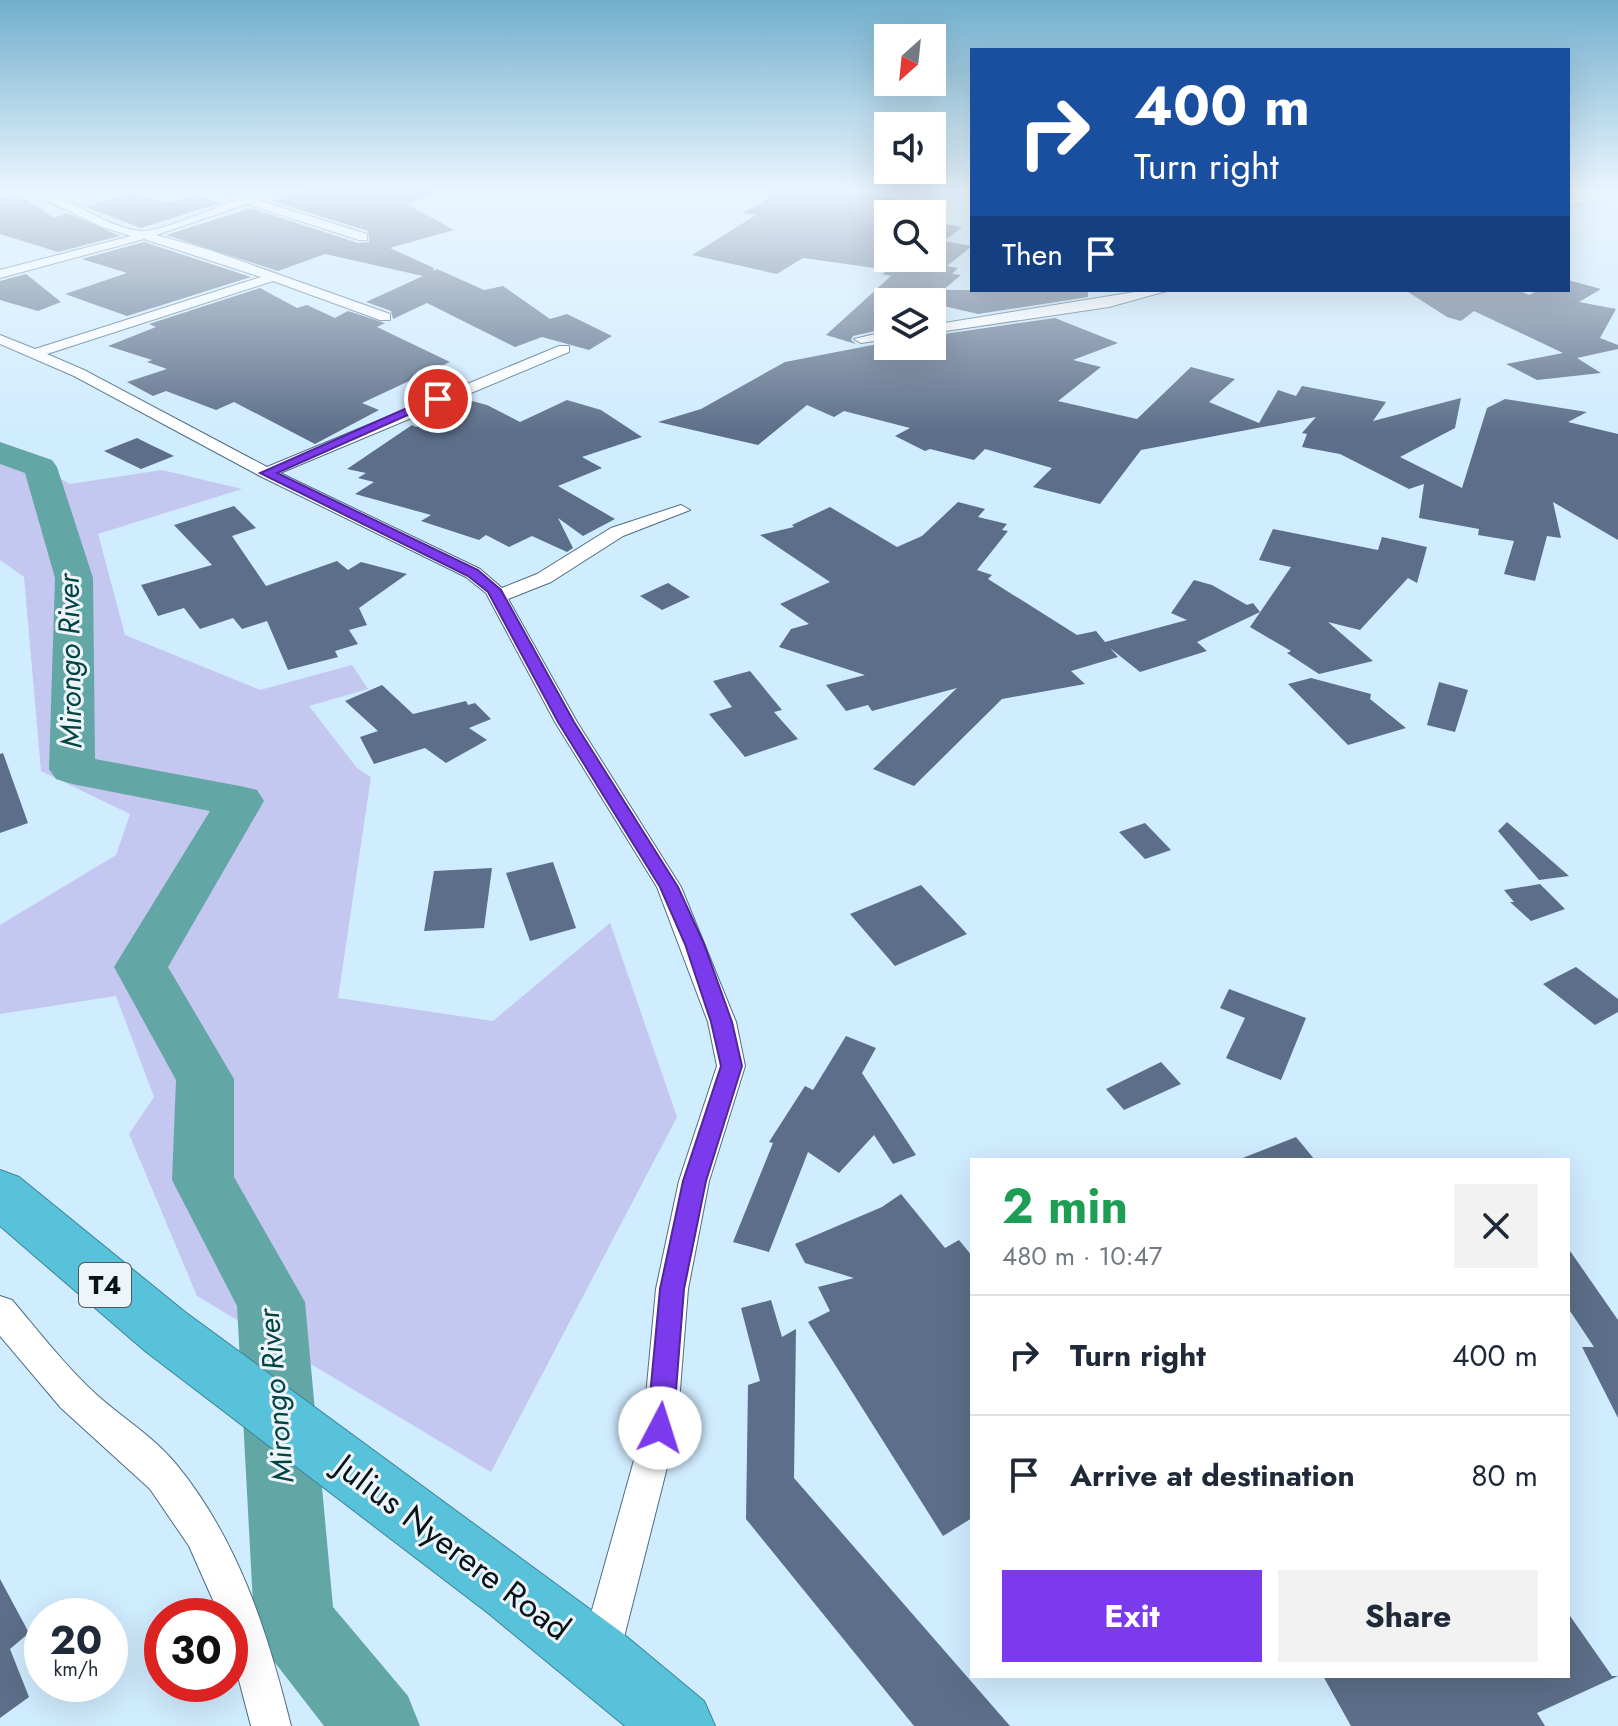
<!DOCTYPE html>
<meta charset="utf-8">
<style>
:root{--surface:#fff;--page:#f2f2f3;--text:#1f2937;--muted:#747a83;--line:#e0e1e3;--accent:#7c3aed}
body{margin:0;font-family:Jost,sans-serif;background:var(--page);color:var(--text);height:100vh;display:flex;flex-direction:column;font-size:30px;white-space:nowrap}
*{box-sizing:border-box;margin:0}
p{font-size:26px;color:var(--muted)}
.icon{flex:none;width:44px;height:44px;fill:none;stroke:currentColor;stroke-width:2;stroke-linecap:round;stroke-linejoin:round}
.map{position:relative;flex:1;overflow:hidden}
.side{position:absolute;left:970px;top:1158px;width:600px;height:520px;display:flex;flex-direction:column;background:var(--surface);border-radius:0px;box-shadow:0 8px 32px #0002}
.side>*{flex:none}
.banner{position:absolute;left:970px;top:48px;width:600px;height:244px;border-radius:0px;box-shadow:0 8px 32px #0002;background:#1a4fa0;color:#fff;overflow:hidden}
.needle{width:52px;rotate:207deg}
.fabs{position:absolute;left:874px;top:24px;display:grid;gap:16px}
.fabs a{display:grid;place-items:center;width:72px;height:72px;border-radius:0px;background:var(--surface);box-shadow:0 8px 32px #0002;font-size:40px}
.speed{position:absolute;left:24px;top:1598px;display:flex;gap:16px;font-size:40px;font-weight:700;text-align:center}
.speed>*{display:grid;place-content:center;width:104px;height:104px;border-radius:50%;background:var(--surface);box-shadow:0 8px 32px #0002;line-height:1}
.speed small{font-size:20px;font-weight:400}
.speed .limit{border:12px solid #d22;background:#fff;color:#111}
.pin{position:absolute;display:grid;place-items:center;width:68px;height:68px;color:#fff;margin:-34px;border:4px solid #fff;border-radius:50%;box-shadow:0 2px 8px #0007}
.me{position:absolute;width:88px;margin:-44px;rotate:5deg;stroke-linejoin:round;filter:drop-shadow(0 0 6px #0008)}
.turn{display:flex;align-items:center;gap:28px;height:168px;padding:0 32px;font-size:36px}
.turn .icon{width:104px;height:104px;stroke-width:2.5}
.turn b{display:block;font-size:56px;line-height:68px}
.then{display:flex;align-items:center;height:76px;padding:0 32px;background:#0003;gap:16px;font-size:30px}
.round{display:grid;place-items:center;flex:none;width:84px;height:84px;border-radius:0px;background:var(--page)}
.headline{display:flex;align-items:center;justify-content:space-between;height:136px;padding:0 32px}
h1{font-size:48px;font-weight:700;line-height:60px;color:#1e9e55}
.primary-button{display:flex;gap:16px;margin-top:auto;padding:16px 32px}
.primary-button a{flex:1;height:92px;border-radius:0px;background:var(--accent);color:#fff;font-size:32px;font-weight:700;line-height:92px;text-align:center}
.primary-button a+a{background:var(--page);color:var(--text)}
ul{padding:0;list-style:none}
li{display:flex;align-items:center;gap:24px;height:120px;padding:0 32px;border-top:2px solid var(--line)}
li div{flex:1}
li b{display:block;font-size:30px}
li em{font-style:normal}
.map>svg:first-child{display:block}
</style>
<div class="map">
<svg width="1618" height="1726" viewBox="0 0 1618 1726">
<rect width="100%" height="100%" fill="#d0ecff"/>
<!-- green -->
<path fill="#c4c7ef" d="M 0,445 L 70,484 L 162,470 L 242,489 L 98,534 L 125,635 L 260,690 L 352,665 L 368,689 L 309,706 L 357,768 L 371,777 L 338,998 L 493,1021 L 610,923 L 677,1117 L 491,1472 L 197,1296 L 129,1134 L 154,1097 L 116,996 L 0,1014 L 0,925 L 116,855 L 130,814 L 41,771 L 24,577 L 0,560 Z"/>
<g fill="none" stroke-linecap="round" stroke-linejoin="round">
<!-- river -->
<path fill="#62a7a5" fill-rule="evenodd" d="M 0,442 L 52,460 L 57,467 L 93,578 L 95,759 L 240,786 L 257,790 L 264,801 L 168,967 L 234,1079 L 234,1177 L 305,1302 L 333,1607 L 408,1696 L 420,1726 L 324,1726 L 266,1651 L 254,1623 L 237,1306 L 172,1180 L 176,1080 L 114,967 L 210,811 L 72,784 L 56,779 L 49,769 L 55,578 L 25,473 L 0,464 Z"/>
</g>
<!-- building -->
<g fill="#5c6e89">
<path d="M 302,190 L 436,190 L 436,193 L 407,204 L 454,230 L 390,248 L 434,268 L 433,271 L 437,269 L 484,290 L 503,286 L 550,319 L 567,314 L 612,336 L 589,350 L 542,337 L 515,347 L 427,303 L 393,319 L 391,311 L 366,302 L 423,276 L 325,254 L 278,271 L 166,235 L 251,208 L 358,243 L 369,242 L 368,231 L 271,201 Z"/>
<path d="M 767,190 L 842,190 L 902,200 L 896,205 L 926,210 L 920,214 L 888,214 L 888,258 L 932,258 L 932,222 L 962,227 L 944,241 L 972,246 L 947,266 L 958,268 L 952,274 L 961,275 L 943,290 L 1088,290 L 1088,297 L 978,314 L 888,293 L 888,328 L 853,336 L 851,340 L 856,344 L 826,335 L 891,276 L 882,274 L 889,270 L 803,258 L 777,274 L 692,255 L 756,215 L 742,213 L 767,199 Z"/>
<path d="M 129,194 L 167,203 L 194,196 L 220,203 L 141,228 L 86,207 Z"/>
<path d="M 20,195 L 54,218 L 67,213 L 120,236 L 58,252 L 0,234 L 0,199 Z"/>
<path d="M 144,242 L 251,277 L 127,316 L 65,294 L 127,273 L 82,259 Z"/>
<path d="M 26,274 L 61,302 L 38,311 L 0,300 L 0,281 Z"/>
<path d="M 1568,280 L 1601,289 L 1579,302 L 1616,309 L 1600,338 L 1618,345 L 1618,349 L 1577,358 L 1601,373 L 1537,380 L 1506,364 L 1563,353 L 1474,311 L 1461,321 L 1447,317 L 1405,290 L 1518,290 L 1529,295 L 1540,290 L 1568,290 Z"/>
<path d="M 260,288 L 297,308 L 307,305 L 335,318 L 348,311 L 385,323 L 377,327 L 450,362 L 362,403 L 379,410 L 315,444 L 234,402 L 216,410 L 166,391 L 153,396 L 127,382 L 167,369 L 147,362 L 152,360 L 108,346 L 156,327 L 149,324 Z"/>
<path d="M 1055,318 L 1118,343 L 1073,360 L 1101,367 L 1058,401 L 1137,419 L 1191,367 L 1235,379 L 1209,402 L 1259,423 L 1278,390 L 1296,396 L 1302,386 L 1386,402 L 1373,421 L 1461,398 L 1455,428 L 1400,457 L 1462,488 L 1487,408 L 1505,399 L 1587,412 L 1568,422 L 1618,434 L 1618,540 L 1553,502 L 1561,538 L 1547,536 L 1535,581 L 1504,574 L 1514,541 L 1478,535 L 1479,529 L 1419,518 L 1424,484 L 1409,489 L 1340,454 L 1302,447 L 1307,434 L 1302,433 L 1316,417 L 1141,450 L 1100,504 L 1033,487 L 1052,468 L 985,449 L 974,460 L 930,449 L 925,451 L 895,436 L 910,428 L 844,411 L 834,417 L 807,405 L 758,445 L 658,422 L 701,409 L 785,362 L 888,342 L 888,346 L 932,346 L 932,338 L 937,335 Z"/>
<path d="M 468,400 L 487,405 L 520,422 L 567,400 L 601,410 L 642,437 L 582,457 L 602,468 L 558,486 L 615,519 L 583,536 L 558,518 L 573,548 L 567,552 L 532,536 L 509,547 L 486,535 L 479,540 L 421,521 L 431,515 L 355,494 L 374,482 L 358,478 L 366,473 L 347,469 L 412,425 L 416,427 L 444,417 Z"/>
<path d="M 137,438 L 149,444 L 174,456 L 141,469 L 104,451 Z"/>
<path d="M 958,502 L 985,509 L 978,517 L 1007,524 L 1002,530 L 1008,531 L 977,570 L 992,575 L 988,579 L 1077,635 L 1096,631 L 1105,642 L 1187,620 L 1171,613 L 1194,580 L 1212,585 L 1247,605 L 1253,603 L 1260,612 L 1197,642 L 1207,651 L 1140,672 L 1110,648 L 1118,657 L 1071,671 L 1085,684 L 1002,699 L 914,786 L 873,769 L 957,688 L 872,711 L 868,705 L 846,711 L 826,685 L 865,675 L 779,647 L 791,629 L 809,624 L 780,604 L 830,582 L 760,535 L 794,527 L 792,525 L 830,507 L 897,547 L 922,536 Z"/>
<path d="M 234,506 L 256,528 L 232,536 L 266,586 L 337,561 L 348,570 L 361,562 L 407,574 L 359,608 L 367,625 L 349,630 L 358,644 L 335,651 L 338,657 L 288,670 L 267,621 L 242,629 L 233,618 L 200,629 L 184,608 L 158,616 L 141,585 L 212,565 L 174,525 Z"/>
<path d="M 1273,529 L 1378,550 L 1382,537 L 1427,547 L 1417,583 L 1408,578 L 1360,630 L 1328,622 L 1373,661 L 1319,674 L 1287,653 L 1291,651 L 1250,627 L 1291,567 L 1259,560 Z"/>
<path d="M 668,583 L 690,597 L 662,610 L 640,596 Z"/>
<path d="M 750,671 L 782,710 L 774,712 L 798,739 L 745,757 L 709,714 L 732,707 L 713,681 Z"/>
<path d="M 1311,678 L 1371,694 L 1370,699 L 1406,728 L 1348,745 L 1288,684 Z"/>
<path d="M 1439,682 L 1468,690 L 1455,732 L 1427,725 Z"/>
<path d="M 382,685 L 413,714 L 466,701 L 468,705 L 475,703 L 491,719 L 469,728 L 487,740 L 446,763 L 425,748 L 374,764 L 360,737 L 378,731 L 345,701 Z"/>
<path d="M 3,753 L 28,823 L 0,833 L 0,754 Z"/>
<path d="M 1507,822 L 1569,876 L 1539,880 L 1498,831 Z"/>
<path d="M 1145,823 L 1171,850 L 1145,859 L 1119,832 Z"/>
<path d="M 553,862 L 576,928 L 530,941 L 506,873 Z"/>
<path d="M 492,868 L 484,928 L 424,931 L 434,871 Z"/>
<path d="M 1540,884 L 1565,909 L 1531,921 L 1510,902 L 1514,902 L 1504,890 Z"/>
<path d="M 921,885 L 967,934 L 895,966 L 850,914 Z"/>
<path d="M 1576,967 L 1618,999 L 1618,1012 L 1595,1025 L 1543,984 Z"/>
<path d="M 1229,989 L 1306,1018 L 1281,1080 L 1226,1058 L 1245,1018 L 1220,1008 Z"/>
<path d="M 846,1036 L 876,1048 L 862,1073 L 916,1155 L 893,1164 L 874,1135 L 839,1173 L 808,1152 L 769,1252 L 733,1242 L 773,1143 L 769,1142 L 805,1086 L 813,1090 Z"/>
<path d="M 1161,1062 L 1181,1084 L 1124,1110 L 1106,1089 Z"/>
<path d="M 1296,1137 L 1315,1160 L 1241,1160 L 1240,1159 Z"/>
<path d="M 901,1194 L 945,1248 L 959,1240 L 972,1256 L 972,1518 L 943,1536 L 808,1322 L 830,1311 L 818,1287 L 854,1278 L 805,1263 L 795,1244 L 882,1207 Z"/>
<path d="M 1568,1248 L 1618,1320 L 1618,1418 L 1582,1347 L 1594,1347 L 1568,1308 Z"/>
<path d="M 771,1300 L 782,1337 L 796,1329 L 794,1478 L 1010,1726 L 914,1726 L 746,1519 L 748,1385 L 760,1381 L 741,1308 Z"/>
<path d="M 0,1579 L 29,1633 L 10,1649 L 29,1697 L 0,1718 Z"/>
<path d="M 1568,1613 L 1612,1676 L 1618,1676 L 1537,1713 L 1545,1726 L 1351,1726 L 1323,1676 L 1568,1676 Z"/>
</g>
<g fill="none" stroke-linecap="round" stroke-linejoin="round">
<!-- street casing -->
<g stroke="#4e6d82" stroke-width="2">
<g id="street">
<path d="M 25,190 C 66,190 100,227 141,231 C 157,233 217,207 236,200 L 209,190 C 222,190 237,197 249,196 C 261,194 270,190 282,190 L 258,200 L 367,234 L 367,240 L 359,240 L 247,204 L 156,235 L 210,250 L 390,314 L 390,320 L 380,320 L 273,281 L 47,354 L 84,370 L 267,467 L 559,346 L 569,346 L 569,352 L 280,473 L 480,569 L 502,588 L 537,574 L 611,528 L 681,505 L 690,510 L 623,536 L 551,582 L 508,599 L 577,722 L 681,887 L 736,1022 L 745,1066 L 709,1181 L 688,1289 L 677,1428 L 620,1653 L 614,1667 L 600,1673 L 586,1667 L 580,1653 L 643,1428 L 656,1289 L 679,1181 L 717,1066 L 708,1022 L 657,887 L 555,722 L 486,593 L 466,577 L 260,476 L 74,376 L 0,344 L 0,335 L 35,349 L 261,277 L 144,239 L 0,278 L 0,270 L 131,236 L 102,227 Z"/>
<path d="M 1606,190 L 1618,190 L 1618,193 L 1568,207 L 1568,200 Z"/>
<path d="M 1147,290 L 1170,290 L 1109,307 L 932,333 L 932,325 Z"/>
<path d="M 888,331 L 888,339 L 861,343 L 854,339 Z"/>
<path d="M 0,1296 L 12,1300 C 40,1333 66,1367 98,1396 C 124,1419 154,1437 176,1464 C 238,1539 268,1633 291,1726 L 251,1726 L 230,1646 L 230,1616 L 220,1616 L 189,1546 L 150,1489 L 61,1408 L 0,1336 Z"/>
</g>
</g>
<!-- highway casing -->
<g stroke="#3b8597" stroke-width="2">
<path id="highway" d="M 0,1170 L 19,1177 L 185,1312 L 621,1632 L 704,1701 L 715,1726 L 625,1726 L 488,1613 L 145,1351 L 0,1226 Z"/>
</g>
<!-- street -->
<use href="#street" fill="#fff" fill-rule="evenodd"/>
<!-- highway -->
<use href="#highway" fill="#58c2da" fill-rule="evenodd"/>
</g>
<!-- sky -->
<linearGradient id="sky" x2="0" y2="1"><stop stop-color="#72afcd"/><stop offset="0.44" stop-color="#eaf6ff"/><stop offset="1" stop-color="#eaf6ff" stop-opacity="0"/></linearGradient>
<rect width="1618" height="432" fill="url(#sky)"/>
<!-- route -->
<path fill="#7c3aed" stroke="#51269a" stroke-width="2" d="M 434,396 L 444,399 L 277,473 L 478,570 L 501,590 L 574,722 L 678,887 L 704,944 L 732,1022 L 742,1066 L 706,1181 L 684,1289 L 673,1428 L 669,1437 L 660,1441 L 651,1437 L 647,1428 L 660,1289 L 683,1181 L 721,1066 L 711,1022 L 685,944 L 660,887 L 558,722 L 488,592 L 468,576 L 260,473 Z"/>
<g text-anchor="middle" stroke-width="6" stroke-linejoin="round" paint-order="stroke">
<!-- shield labels -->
<rect fill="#eef5fa" stroke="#4c575e" stroke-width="2" x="79" y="1263" width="52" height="44" rx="6"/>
<g font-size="26" font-weight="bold" fill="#06131b">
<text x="105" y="1294">T4</text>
</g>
<!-- water labels -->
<g font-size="30" font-style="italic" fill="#004443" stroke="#eef5fa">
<text transform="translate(70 661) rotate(-91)" y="10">Mirongo River</text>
<text transform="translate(276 1396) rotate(-95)" y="10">Mirongo River</text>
</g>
<!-- near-street labels -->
<g font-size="34" fill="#06131b" stroke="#eef5fa">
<text transform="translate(453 1547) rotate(37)" y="12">Julius Nyerere Road</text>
</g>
</g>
</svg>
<div class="fabs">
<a><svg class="needle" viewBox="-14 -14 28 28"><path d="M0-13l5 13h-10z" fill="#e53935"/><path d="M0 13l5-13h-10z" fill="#747a83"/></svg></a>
<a><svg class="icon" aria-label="sound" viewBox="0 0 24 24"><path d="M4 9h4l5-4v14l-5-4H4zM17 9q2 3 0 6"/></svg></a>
<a><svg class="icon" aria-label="search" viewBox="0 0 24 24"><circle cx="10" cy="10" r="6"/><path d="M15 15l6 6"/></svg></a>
<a><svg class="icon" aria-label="layers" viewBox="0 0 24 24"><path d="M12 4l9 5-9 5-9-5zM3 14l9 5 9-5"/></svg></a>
</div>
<div class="speed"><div>20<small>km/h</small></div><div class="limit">30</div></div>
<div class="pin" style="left:438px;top:399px;background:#d93025"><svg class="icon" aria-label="arrive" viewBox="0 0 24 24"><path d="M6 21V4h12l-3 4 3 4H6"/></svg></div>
<svg class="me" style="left:660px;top:1428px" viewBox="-20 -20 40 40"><circle r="19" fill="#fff"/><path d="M0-13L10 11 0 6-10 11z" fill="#7c3aed"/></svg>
<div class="banner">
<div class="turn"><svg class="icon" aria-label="right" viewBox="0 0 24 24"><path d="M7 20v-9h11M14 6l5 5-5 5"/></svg><div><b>400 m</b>Turn right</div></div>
<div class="then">Then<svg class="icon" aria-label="arrive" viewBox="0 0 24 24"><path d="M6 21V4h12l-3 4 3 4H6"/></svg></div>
</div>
<section class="side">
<div class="headline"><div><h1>2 min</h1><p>480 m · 10:47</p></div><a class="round"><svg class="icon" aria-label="close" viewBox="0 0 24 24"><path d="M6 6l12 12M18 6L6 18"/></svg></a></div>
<ul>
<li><svg class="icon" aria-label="right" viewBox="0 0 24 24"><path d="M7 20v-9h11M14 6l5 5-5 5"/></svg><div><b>Turn right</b></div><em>400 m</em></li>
<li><svg class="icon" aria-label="arrive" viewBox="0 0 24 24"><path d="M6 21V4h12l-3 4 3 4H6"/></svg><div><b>Arrive at destination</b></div><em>80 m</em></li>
</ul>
<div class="primary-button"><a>Exit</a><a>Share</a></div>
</section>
</div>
